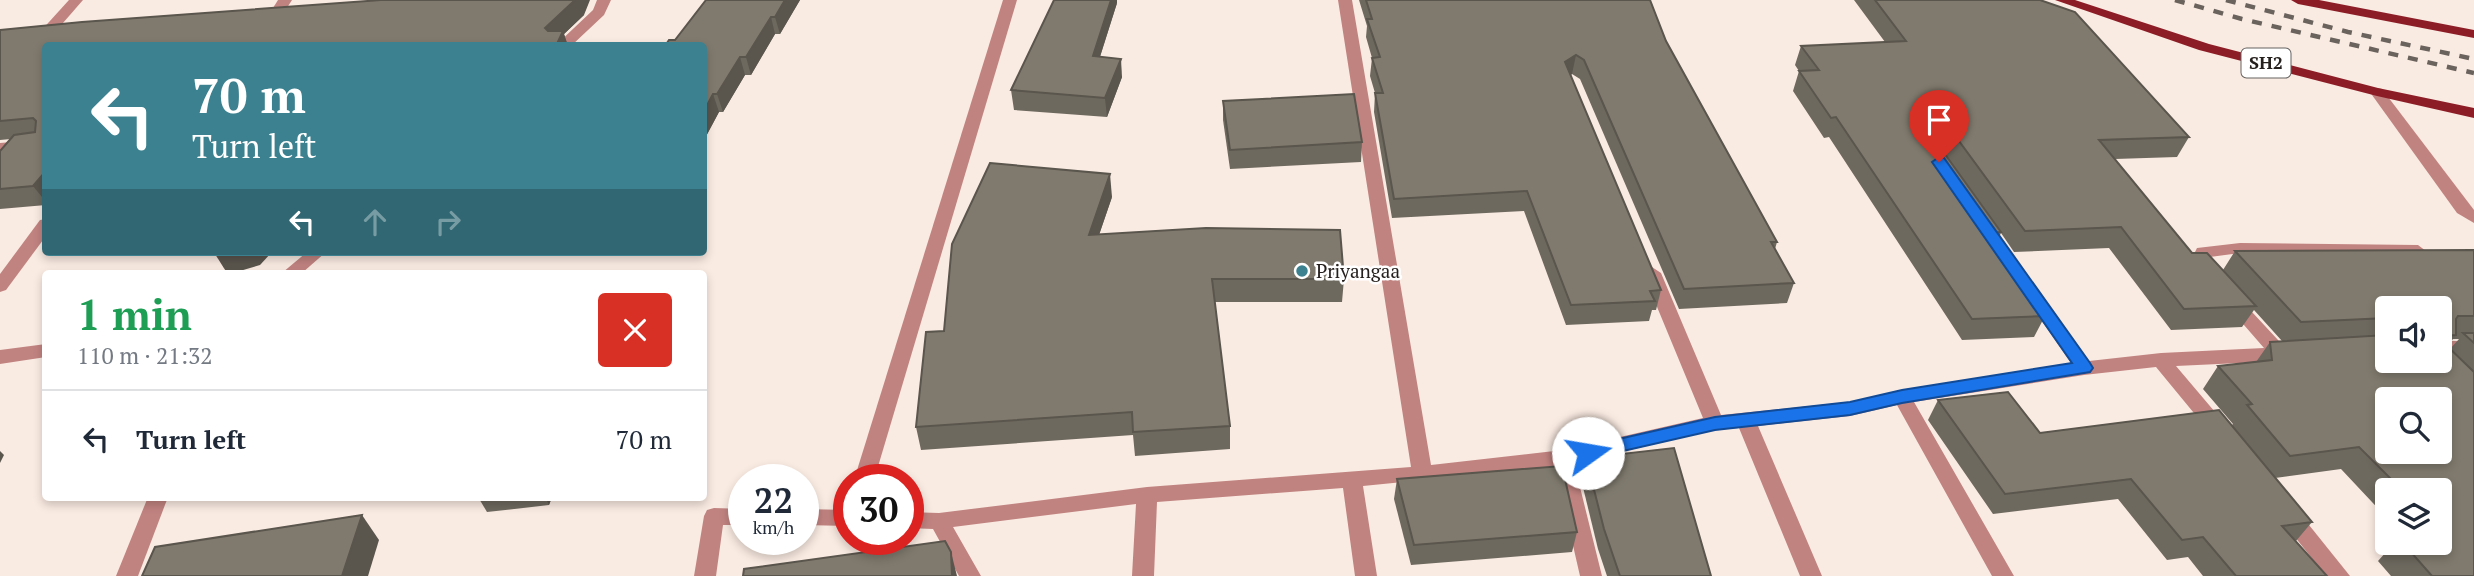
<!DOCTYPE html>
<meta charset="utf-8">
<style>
:root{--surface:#fff;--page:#f2f2f3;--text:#1f2937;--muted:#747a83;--line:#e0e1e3}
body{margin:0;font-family:"PT Serif",serif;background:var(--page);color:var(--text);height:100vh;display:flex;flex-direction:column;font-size:26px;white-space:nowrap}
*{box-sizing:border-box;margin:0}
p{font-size:23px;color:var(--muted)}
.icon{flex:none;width:38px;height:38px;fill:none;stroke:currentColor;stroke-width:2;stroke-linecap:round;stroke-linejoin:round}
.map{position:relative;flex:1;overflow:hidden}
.sheet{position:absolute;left:42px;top:270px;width:665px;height:231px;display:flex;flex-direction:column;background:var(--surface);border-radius:7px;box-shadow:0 4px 10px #0003}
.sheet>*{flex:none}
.top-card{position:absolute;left:42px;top:42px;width:665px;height:214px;border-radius:7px;box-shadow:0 4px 10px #0003;background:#3c818f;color:#fff;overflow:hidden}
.buttons{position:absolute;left:2375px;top:296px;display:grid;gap:14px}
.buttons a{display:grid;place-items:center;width:77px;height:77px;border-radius:7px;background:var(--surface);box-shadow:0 4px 10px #0003;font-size:35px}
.speed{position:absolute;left:728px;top:464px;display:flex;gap:14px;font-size:35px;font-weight:700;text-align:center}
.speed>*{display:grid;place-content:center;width:91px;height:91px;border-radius:50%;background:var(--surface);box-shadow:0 4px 10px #0003;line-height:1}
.speed small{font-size:18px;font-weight:400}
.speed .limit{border:10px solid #d22;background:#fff;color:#111}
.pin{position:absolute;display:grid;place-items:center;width:60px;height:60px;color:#fff;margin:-72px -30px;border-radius:50% 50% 50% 0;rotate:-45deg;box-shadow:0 0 7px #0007}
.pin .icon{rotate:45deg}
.me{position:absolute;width:77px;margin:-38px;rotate:77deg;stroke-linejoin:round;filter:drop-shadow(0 0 5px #0008)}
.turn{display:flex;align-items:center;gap:24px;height:147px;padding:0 35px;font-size:32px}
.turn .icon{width:91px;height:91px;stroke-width:2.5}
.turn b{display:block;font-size:49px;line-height:60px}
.lanes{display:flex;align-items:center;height:66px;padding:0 35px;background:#0003;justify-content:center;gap:35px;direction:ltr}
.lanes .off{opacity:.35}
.round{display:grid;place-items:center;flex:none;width:74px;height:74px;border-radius:7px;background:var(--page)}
.headline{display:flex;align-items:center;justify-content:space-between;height:119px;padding:0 35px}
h1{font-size:42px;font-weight:700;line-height:52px;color:#1e9e55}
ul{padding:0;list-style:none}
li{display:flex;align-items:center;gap:21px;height:98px;padding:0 35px;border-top:2px solid var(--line)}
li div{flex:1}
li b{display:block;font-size:26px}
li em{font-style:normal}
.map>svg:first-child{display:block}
</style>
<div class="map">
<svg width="2474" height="576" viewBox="0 0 2474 576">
<rect width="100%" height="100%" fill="#faebe2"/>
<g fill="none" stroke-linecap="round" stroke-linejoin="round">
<!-- minor -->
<g fill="#c18380" fill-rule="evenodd">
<path d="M 69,0 L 83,0 L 49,39 L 39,39 L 39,33 Z"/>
<path d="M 278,0 L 292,0 L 278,22 L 268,22 L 266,19 Z"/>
<path d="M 597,0 L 611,0 L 604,15 L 571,46 L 555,46 L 593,10 Z"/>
<path d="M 1003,0 L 1017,0 L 874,480 L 854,480 Z"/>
<path d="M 1338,0 L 1352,0 L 1431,465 L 1563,450 L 1703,418 L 1643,273 L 1652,267 L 1661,273 L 1721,415 L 1850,402 L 1902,390 L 2071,363 L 1975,225 L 1983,220 L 1989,221 L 2089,361 L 2161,353 L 2264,348 L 2224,302 L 2233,296 L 2239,298 L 2291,354 L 2289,359 L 2282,361 L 2176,366 L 2226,425 L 2229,430 L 2226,435 L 2219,437 L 2212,435 L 2156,367 L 2084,375 L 1914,402 L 2014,576 L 1992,576 L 1897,405 L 1850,416 L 1758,426 L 1822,576 L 1800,576 L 1739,428 L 1715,430 L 1574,463 L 1602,576 L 1580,576 L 1555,467 L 1363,486 L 1377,576 L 1355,576 L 1343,488 L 1157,502 L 1154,576 L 1132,576 L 1136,504 L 953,527 L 981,576 L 959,576 L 933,529 L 908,528 L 908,512 L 939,513 L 1147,487 L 1411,467 Z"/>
<path d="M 2377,88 L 2382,89 L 2474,210 L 2474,223 L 2457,213 L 2372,95 L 2370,92 Z"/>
<path d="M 46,139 L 46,149 L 0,153 L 0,143 Z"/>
<path d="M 46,219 L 46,236 L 6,290 L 0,292 L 0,274 L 40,220 Z"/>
<path d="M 2240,243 L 2418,245 L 2426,251 L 2418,257 L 2240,253 L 2210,257 L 2207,263 L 2214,271 L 2205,277 L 2199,275 L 2189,264 L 2197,248 Z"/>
<path d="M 307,252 L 326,252 L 302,273 L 282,273 Z"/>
<rect x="2440" y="341" width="34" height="12"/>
<path d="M 46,344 L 46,357 L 0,364 L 0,350 Z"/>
<path d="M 148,497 L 168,497 L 138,576 L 116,576 Z"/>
<path d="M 714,508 L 744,509 L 744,525 L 723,525 L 716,576 L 694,576 L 704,516 L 707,510 Z"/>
<path d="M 2290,508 L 2297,510 L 2350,576 L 2326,576 L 2283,522 L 2280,516 L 2283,510 Z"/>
<path d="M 803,509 L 849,510 L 849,526 L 803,525 Z"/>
</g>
<!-- primary -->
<g fill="#8c1d27" fill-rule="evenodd">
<path d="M 2055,0 L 2075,0 L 2209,44 L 2378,88 L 2474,108 L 2474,118 L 2377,96 L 2199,50 Z"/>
<path d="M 2291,0 L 2319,0 L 2474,30 L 2474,38 L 2298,4 Z"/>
</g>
<!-- rail -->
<g stroke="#6a625d" stroke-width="4.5" stroke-dasharray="10 10" stroke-linecap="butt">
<path d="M 2175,0 L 2242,19 L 2474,73"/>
<path d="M 2226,0 L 2348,32 L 2474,59"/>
</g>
</g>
<!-- wall -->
<g fill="#6e695f" fill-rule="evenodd">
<path d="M 706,0 L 800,0 L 780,34 L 775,34 L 751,75 L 745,75 L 723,112 L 719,112 L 704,140 L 704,46 L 675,40 Z"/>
<path d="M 1359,0 L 1650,0 L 1666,41 L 1777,242 L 1775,249 L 1794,283 L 1787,303 L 1679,309 L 1580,79 L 1572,74 L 1570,75 L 1661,290 L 1656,310 L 1652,310 L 1649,321 L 1566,325 L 1524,211 L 1392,218 L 1374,112 L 1375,93 L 1370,76 L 1372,58 L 1366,37 L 1367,26 Z"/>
<path d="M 1854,0 L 2040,0 L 2189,137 L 2177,157 L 2115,159 L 2192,253 L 2223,270 L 2235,251 L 2474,250 L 2474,576 L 2391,576 L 2378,561 L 2395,542 L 2440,542 L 2440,490 L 2387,490 L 2387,518 L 2341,469 L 2275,478 L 2312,522 L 2296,541 L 2327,576 L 2203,576 L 2188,557 L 2167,560 L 2118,499 L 1993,514 L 1928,420 L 1938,400 L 2040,433 L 2231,426 L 2233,424 L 2203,389 L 2218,366 L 2256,362 L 2270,342 L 2282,341 L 2254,310 L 2242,327 L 2171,330 L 2109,248 L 2014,252 L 2001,233 L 1994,247 L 2045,316 L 2034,337 L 1962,340 L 1829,137 L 1824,138 L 1793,91 L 1799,71 L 1795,65 L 1801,46 L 1885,42 ZM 2387,308 L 2440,308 L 2387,360 ZM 2453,339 L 2459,339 L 2450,349 L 2447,346 Z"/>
<path d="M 1117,3 L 1100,57 L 1122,77 L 1107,117 L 1014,110 L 1011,90 Z"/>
<path d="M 584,15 L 564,34 L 568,46 L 46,46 L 46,205 L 0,209 L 0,151 L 11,139 L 0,140 L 0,30 Z"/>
<path d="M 1223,101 L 1362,142 L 1361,162 L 1230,169 L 1223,120 Z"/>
<path d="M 1112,197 L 1099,235 L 1344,279 L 1342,302 L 1215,302 L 1230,426 L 1230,449 L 1135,456 L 1133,435 L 921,450 L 916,427 L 944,331 Z"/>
<path d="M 1586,458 L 1711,576 L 1607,576 L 1598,549 L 1581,479 Z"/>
<path d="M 1397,479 L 1577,532 L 1572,552 L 1411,565 L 1394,499 Z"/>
<path d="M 478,497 L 552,497 L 549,505 L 487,512 Z"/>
</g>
<!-- shaded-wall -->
<g fill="#5a554d">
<path d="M 575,0 L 590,0 L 584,15 L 564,34 L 568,46 L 556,46 L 545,28 Z"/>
<path d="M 785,0 L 800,0 L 780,34 L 775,17 Z"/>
<path d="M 1111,0 L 1117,0 L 1117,3 L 1094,75 L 1093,56 Z"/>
<path d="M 771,17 L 775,34 L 751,75 L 746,57 Z"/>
<path d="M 1576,55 L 1572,74 L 1562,81 L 1565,62 Z"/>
<path d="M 740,57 L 745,75 L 723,112 L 717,94 Z"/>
<path d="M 1121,59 L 1122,77 L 1107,117 L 1105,98 Z"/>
<path d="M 713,94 L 719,112 L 704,140 L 704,111 Z"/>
<path d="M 1946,135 L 1938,155 L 1930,160 L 1938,140 Z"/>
<path d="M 46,171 L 46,202 L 33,186 Z"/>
<path d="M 1110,174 L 1112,197 L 1091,258 L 1089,235 Z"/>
<path d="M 224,252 L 272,252 L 260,265 L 233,273 L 227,273 L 215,254 Z"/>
<path d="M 0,451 L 4,455 L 0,463 Z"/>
<path d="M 545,497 L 552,497 L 549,505 Z"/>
<path d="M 362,515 L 379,540 L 368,576 L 342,576 Z"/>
<path d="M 951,552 L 957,576 L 952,576 Z"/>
</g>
<!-- building -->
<g fill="#807a6e" stroke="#5a554d" stroke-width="2" fill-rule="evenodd">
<path d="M 381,0 L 575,0 L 545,28 L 548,31 L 563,31 L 556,46 L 46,46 L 46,171 L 33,186 L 0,189 L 0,151 L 14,135 L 35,132 L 36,121 L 33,118 L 0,121 L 0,30 L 82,22 Z"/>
<path d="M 706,0 L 785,0 L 775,17 L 771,17 L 746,57 L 740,57 L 717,94 L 713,94 L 704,111 L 704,46 L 665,46 L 669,40 L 675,40 Z"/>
<path d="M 1054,0 L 1111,0 L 1093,56 L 1121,59 L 1105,98 L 1011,90 Z"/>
<path d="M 1366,0 L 1650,0 L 1666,41 L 1777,242 L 1771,242 L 1794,283 L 1684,289 L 1584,60 L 1576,55 L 1565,62 L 1661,290 L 1650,291 L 1655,301 L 1571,305 L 1527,191 L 1394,199 L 1375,93 L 1383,93 L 1372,58 L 1380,57 L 1367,19 L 1372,19 Z"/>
<path d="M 1875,0 L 2040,0 L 2075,12 L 2189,137 L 2099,140 L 2192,253 L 2207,253 L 2256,306 L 2184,309 L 2121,227 L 2025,231 L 1956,137 L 1946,135 L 1938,140 L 1937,143 L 2001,232 L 1983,233 L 2045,316 L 1972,319 L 1836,117 L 1831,118 L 1799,71 L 1819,70 L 1801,46 L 1906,41 Z"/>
<path d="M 1354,94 L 1362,142 L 1230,150 L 1223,101 Z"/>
<path d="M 990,163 L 1110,174 L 1089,235 L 1206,228 L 1340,230 L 1344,279 L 1212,279 L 1230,426 L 1133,432 L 1132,412 L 916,427 L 926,332 L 944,331 L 952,244 Z"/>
<path d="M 2474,250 L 2474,316 L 2458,316 L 2456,319 L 2456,335 L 2442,336 L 2445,344 L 2474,372 L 2474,576 L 2432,576 L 2402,542 L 2440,542 L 2440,536 L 2447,536 L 2440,528 L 2440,490 L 2402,490 L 2359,447 L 2290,456 L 2247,405 L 2252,404 L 2218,366 L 2272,360 L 2270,342 L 2387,335 L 2387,360 L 2440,360 L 2440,308 L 2387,308 L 2387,318 L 2301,322 L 2235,251 ZM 2387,399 L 2440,399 L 2440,452 L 2387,452 Z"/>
<path d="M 2463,333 L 2474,333 L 2474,343 Z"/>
<path d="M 2008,392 L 2040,433 L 2219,410 L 2312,522 L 2282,526 L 2327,576 L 2236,576 L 2203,537 L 2182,540 L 2131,479 L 2005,494 L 1938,400 Z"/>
<path d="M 1674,448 L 1711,576 L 1620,576 L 1604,529 L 1586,458 Z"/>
<path d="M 1562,466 L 1577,532 L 1414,545 L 1397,479 Z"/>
<path d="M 362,515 L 342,576 L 142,576 L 155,547 Z"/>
<path d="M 945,541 L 951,552 L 952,576 L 743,576 L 744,569 Z"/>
</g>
<!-- route -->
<path fill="#1a73e8" stroke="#114b97" stroke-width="2" d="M 1939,157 L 1944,158 L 2090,363 L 2093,368 L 2090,372 L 1902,403 L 1850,415 L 1715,430 L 1588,459 L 1582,457 L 1579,453 L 1582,448 L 1588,446 L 1715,417 L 1850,402 L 1902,390 L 2072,363 L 1932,162 Z"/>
<!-- markers -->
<circle fill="#3c818f" stroke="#fff" stroke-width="2.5" cx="1302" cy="271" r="7"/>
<g text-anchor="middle" stroke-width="5" stroke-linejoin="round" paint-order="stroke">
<!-- shield labels -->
<rect fill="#fff" stroke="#666361" stroke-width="2" x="2241.5" y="48.5" width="49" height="29" rx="5"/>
<g font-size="18" font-weight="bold" fill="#25201d">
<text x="2266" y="69">SH2</text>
</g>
<!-- poi labels -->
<g font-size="19" fill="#25201d" stroke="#fff" text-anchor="start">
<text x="1316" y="278">Priyangaa</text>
</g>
</g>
</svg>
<div class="buttons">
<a><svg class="icon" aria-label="sound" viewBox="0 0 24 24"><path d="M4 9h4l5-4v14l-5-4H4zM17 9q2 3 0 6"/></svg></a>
<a><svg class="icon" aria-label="search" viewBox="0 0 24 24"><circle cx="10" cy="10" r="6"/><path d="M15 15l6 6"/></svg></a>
<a><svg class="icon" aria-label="layers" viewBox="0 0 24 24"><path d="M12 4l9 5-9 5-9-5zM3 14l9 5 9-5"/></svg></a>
</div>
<div class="speed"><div>22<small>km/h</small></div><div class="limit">30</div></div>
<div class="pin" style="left:1939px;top:162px;background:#d93025"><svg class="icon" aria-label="arrive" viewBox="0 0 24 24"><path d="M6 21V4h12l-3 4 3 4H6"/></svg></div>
<svg class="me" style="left:1588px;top:453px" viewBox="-20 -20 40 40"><circle r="19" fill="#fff"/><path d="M0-13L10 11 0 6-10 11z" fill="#1a73e8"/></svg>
<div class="top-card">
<div class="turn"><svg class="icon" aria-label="left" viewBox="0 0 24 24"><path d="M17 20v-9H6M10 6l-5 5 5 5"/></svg><div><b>70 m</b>Turn left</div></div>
<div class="lanes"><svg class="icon" aria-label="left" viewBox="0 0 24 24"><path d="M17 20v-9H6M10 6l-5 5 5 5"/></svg><svg class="icon off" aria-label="ahead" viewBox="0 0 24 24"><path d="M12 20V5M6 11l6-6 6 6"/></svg><svg class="icon off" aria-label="right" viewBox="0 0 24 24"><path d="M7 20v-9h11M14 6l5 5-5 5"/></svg></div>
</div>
<section class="sheet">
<div class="headline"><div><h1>1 min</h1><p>110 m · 21:32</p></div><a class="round" style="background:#d93025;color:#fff"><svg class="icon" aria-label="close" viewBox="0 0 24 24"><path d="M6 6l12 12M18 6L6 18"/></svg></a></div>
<ul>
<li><svg class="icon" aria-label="left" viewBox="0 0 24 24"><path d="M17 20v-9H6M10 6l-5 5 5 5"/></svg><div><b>Turn left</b></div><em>70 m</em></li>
</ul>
</section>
</div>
